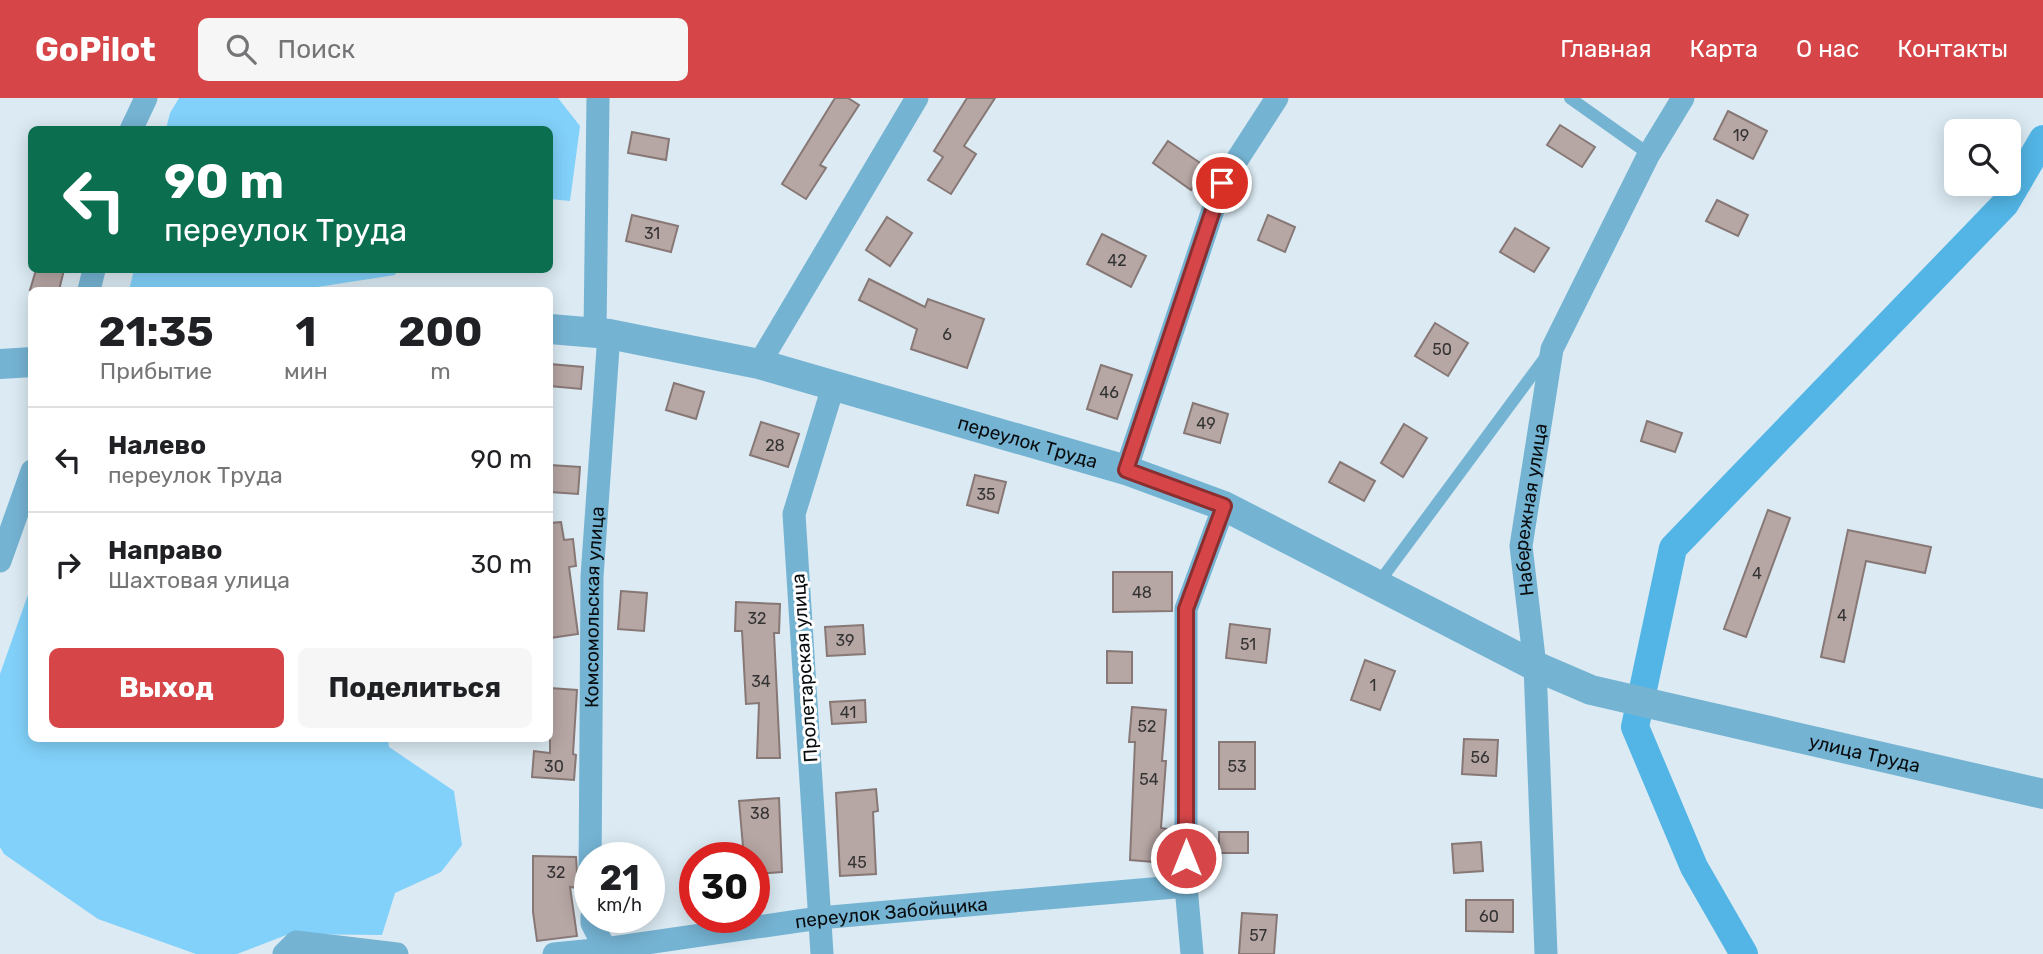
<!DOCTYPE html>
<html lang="ru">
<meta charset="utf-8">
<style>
:root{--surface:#fff;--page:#f6f6f6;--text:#202124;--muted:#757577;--line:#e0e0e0;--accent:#d64649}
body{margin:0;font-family:Rubik,sans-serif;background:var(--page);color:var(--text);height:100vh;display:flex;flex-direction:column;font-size:26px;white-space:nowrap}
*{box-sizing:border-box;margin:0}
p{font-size:23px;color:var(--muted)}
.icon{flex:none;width:38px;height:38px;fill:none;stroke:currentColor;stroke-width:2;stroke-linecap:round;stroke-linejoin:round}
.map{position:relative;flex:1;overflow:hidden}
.details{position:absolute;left:28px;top:189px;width:525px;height:455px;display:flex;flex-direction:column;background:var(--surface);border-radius:10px;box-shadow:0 4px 18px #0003}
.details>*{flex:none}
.guide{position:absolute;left:28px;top:28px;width:525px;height:147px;border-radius:10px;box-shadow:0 4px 18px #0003;background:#0b6e4f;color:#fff;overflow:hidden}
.fabs{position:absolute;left:1944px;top:21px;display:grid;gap:14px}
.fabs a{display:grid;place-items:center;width:77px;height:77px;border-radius:10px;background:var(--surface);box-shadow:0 4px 18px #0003;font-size:35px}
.speed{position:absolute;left:574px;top:744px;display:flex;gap:14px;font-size:35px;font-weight:700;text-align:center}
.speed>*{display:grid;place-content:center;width:91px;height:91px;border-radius:50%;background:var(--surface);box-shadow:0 4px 18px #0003;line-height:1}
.speed small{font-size:18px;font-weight:400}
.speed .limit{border:10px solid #d22;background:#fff;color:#111}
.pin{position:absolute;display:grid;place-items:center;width:60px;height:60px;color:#fff;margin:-30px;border:4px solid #fff;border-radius:50%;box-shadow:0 2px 7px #0007}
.me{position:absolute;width:77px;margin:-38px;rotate:0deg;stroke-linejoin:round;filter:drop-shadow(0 0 5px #0008)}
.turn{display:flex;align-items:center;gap:24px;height:147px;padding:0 21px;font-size:32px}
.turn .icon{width:91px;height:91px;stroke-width:2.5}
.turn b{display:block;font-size:49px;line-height:60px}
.eta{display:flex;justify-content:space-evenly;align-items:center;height:119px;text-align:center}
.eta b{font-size:42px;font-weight:700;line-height:49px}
.cta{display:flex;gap:14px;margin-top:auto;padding:14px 21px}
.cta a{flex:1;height:80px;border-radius:10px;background:var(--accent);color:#fff;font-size:28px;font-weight:700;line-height:80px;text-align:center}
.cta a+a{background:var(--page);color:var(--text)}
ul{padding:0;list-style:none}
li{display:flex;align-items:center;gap:21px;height:105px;padding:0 21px;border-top:2px solid var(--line)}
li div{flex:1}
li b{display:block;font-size:26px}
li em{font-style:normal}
header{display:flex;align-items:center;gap:42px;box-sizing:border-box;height:98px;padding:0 35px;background:var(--accent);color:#fff}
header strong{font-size:33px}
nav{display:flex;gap:38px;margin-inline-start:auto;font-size:24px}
.search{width:490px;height:63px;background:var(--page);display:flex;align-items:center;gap:18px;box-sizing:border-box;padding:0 24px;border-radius:10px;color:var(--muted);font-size:26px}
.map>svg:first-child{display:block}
</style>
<header>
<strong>GoPilot</strong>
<div class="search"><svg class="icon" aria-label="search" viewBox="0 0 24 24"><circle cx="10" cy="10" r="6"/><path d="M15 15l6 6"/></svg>Поиск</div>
<nav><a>Главная</a><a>Карта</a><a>О нас</a><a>Контакты</a></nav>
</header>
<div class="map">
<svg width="2043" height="856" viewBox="0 0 2043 856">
<rect width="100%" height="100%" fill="#dbeaf3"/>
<!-- green -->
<g fill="#82d1fa">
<path d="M 179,0 L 558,0 L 580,28 L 570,103 L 550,101 L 550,32 L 166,31 L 170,15 Z"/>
<path d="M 134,172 L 397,172 L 395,177 L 298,192 L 129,192 Z"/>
<path d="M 31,488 L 32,640 L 388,641 L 389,649 L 454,693 L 462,747 L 441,774 L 395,795 L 382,837 L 289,836 L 237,856 L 196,856 L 98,821 L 4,756 L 0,749 L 0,576 Z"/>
</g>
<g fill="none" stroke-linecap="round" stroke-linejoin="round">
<!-- canal -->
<path stroke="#52b5e5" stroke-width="28" d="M 1744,856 L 1694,769 L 1635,629 L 1673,450 L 2005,106 L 2043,41"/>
</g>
<!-- building -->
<g fill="#b6a6a4" stroke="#877876" stroke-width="2">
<path d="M 835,0 L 848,0 L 859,7 L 820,67 L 826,70 L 806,101 L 782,86 Z"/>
<path d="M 967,0 L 995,0 L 964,48 L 976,56 L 951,96 L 928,82 L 943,59 L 934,53 Z"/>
<path d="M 1728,13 L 1767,33 L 1753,61 L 1714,41 Z"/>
<path d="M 1560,27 L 1595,49 L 1582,69 L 1547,47 Z"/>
<path d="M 632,34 L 669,41 L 666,62 L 628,55 Z"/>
<path d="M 1168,43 L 1206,69 L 1191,92 L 1153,65 Z"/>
<path d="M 1717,102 L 1748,117 L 1738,138 L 1706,123 Z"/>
<path d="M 632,117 L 678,128 L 671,154 L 626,143 Z"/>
<path d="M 1268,117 L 1295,129 L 1285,154 L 1258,142 Z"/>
<path d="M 887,119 L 912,135 L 890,168 L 866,152 Z"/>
<path d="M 1515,130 L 1549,150 L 1534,174 L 1500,154 Z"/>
<path d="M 1102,136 L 1146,158 L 1131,189 L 1087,166 Z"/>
<path d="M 36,172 L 64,172 L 59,192 L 30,192 Z"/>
<path d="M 869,181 L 925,209 L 928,201 L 984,221 L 967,270 L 911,251 L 917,231 L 859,202 Z"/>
<path d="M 1435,225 L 1468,245 L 1448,278 L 1415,258 Z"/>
<path d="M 550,266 L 583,269 L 581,291 L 550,288 Z"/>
<path d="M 1101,267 L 1132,277 L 1117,321 L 1087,311 Z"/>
<path d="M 674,285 L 704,294 L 696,321 L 666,312 Z"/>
<path d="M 1193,305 L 1228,316 L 1220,345 L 1184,335 Z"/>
<path d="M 1647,323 L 1682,335 L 1675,354 L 1641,343 Z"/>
<path d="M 761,324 L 799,336 L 788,369 L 750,357 Z"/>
<path d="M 1404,326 L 1427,340 L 1403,379 L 1381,365 Z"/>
<path d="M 1340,364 L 1375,383 L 1364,403 L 1329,384 Z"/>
<path d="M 550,367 L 580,369 L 578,396 L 550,394 Z"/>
<path d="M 975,377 L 1006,384 L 998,415 L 967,407 Z"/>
<path d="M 1768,412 L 1790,420 L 1746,539 L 1724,531 Z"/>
<path d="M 561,424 L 564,442 L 573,441 L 576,468 L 569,469 L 578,536 L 550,540 L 550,425 Z"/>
<path d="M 1848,432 L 1931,449 L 1925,475 L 1866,463 L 1844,564 L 1821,559 Z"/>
<path d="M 1113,474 L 1172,474 L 1172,513 L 1113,514 Z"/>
<path d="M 621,493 L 647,495 L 644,533 L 618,531 Z"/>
<path d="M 736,504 L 780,506 L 779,535 L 774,535 L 780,660 L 757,660 L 759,605 L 746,606 L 742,533 L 735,533 Z"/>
<path d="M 1230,526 L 1270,531 L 1266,565 L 1226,560 Z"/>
<path d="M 863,527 L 865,556 L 827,558 L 825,529 Z"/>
<path d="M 1107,553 L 1132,554 L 1132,585 L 1107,585 Z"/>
<path d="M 1365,562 L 1395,573 L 1380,612 L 1351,602 Z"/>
<path d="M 550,590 L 577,592 L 573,656 L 576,657 L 574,682 L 532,679 L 534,653 L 550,655 Z"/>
<path d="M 865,602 L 866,624 L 832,626 L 830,604 Z"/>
<path d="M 1132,609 L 1166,612 L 1162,663 L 1166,663 L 1161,730 L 1168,731 L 1166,765 L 1130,762 L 1135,644 L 1129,644 Z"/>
<path d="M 1464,641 L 1498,642 L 1496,678 L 1462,676 Z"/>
<rect x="1219" y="644" width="36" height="47"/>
<path d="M 876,691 L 878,713 L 873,714 L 876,776 L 840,778 L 836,695 Z"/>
<path d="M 779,700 L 782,774 L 754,776 L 754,760 L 744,760 L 739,703 Z"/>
<rect x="1219" y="734" width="29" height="21"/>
<path d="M 1481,744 L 1483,773 L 1454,775 L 1452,746 Z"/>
<path d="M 533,758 L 576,759 L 578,790 L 570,789 L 577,838 L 537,843 L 533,814 Z"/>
<path d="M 1466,802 L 1513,802 L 1513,834 L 1466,833 Z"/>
<path d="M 1242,815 L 1277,817 L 1274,856 L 1239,856 Z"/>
</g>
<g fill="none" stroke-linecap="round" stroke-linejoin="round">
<!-- service -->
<g stroke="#75b3d3" stroke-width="12">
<path d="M 1570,0 L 1649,56"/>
<path d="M 1377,487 L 1547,257"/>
</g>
<!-- minor -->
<g stroke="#75b3d3" stroke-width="23">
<path d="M 131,32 L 146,0"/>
<path d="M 89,192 L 94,172"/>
<path d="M 595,234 L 598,0"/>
<path d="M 759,266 L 917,0"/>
<path d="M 1126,372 L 1222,85 L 1277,0"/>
<path d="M 0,463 L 32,373"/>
<path id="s1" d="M 590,782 L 592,479 L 609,236"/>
<path d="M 592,819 L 592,825 L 605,851 L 605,856"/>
<path d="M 284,856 L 296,844 L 397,856"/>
<path id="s2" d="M 554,856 L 605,851 L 819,820 L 1186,788"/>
<path d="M 822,856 L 794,416 L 833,289"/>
<path d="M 1192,856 L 1186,788 L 1186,511 L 1224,408"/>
<path id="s3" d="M 1546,856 L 1535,568 L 1521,448 L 1552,251 L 1649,56 L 1683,0"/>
</g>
<!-- tertiary -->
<g stroke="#75b3d3" stroke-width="30">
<path id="s4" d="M 550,231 L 609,236 L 759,266 L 1126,372 L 1224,408 L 1535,568 L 1591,592 L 2043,696"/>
<path d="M 0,266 L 32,264"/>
</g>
</g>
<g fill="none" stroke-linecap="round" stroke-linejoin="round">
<!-- route casing -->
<g stroke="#8b2e2f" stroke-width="18">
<path id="route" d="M 1186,760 L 1186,511 L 1224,408 L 1126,372 L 1222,85"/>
</g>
<!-- route -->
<use href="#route" stroke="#d64649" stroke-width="12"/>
</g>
<g text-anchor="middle" stroke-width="6" stroke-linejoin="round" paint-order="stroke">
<!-- number labels -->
<g font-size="16" fill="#343334">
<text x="1741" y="43">19</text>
<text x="652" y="141">31</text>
<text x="1117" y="168">42</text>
<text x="947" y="242">6</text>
<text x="1442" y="257">50</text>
<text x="1109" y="300">46</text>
<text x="1206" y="331">49</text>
<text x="775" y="353">28</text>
<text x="986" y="402">35</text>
<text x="1757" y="481">4</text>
<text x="1142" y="500">48</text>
<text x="1842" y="523">4</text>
<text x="757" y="526">32</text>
<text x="845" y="548">39</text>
<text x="1248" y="552">51</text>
<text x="761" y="589">34</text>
<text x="1373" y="593">1</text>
<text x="848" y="620">41</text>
<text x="1147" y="634">52</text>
<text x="1480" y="665">56</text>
<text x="554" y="674">30</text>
<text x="1237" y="674">53</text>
<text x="1149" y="687">54</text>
<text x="760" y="721">38</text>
<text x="857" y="770">45</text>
<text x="556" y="780">32</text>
<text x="1489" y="824">60</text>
<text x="1258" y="843">57</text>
</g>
<!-- street labels -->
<g font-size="19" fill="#080d0f" stroke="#fff">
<text dy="7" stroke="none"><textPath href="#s4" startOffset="492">переулок Труда</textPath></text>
<text dy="7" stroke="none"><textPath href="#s3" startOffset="446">Набережная улица</textPath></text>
<text dy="7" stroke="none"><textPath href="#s1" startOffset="273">Комсомольская улица</textPath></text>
<text transform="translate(804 570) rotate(-94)" y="7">Пролетарская улица</text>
<text dy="7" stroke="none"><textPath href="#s4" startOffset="1390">улица Труда</textPath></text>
<text dy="7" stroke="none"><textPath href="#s2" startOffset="340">переулок Забойщика</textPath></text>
</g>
</g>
</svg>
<div class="fabs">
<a><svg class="icon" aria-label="search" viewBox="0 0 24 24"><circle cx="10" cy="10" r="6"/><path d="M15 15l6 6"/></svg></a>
</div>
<div class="speed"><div>21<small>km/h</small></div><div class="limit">30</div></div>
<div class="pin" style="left:1222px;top:85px;background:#d93025"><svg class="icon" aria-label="arrive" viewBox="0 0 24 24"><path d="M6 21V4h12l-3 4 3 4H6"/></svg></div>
<svg class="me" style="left:1186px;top:760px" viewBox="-20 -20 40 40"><circle r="17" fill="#d64649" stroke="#fff" stroke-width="3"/><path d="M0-11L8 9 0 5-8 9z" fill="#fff"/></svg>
<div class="guide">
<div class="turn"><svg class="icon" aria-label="left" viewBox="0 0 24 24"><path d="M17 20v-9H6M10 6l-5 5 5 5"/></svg><div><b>90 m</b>переулок Труда</div></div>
</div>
<section class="details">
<div class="eta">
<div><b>21:35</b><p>Прибытие</p></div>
<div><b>1</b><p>мин</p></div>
<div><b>200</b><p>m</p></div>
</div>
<ul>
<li><svg class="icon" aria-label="left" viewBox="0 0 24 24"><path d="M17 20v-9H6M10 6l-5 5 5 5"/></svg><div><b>Налево</b><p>переулок Труда</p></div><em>90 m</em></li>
<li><svg class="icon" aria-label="right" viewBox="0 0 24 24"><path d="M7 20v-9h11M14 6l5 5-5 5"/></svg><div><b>Направо</b><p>Шахтовая улица</p></div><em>30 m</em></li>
</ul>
<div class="cta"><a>Выход</a><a>Поделиться</a></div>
</section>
</div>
